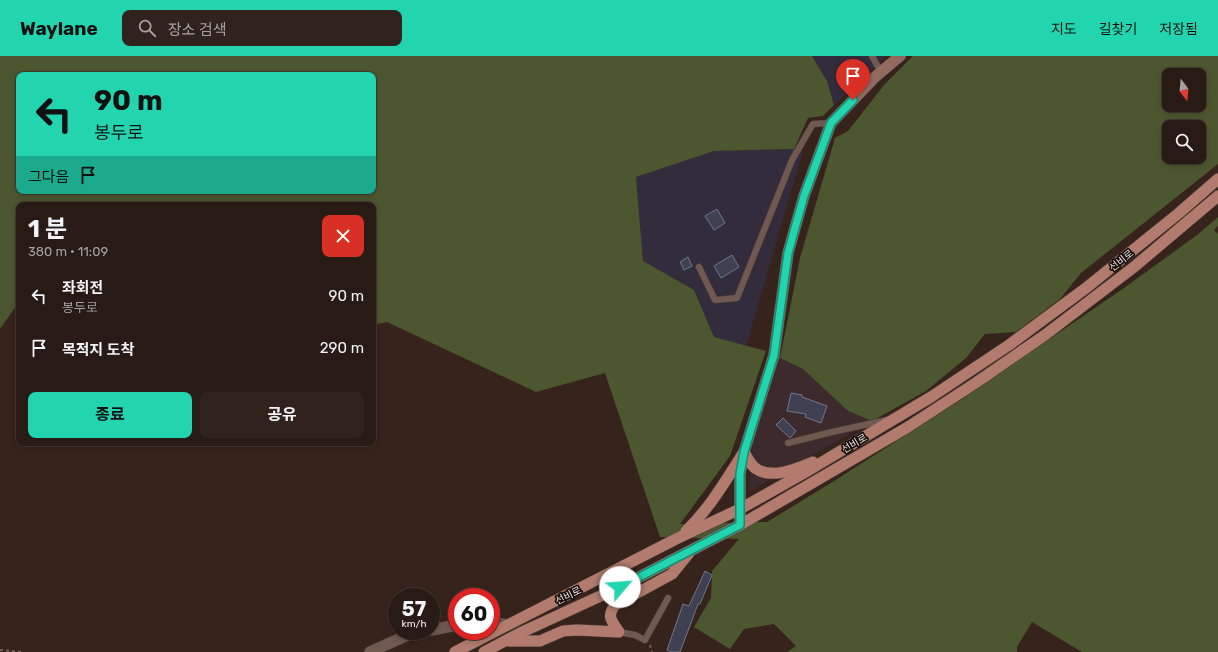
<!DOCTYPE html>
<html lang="ko">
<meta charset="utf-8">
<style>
:root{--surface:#281a15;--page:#30231e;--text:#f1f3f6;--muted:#a5a1a0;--line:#443834;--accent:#22d5af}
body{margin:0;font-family:Rubik,"Noto Sans KR",sans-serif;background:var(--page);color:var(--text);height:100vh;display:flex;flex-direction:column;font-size:15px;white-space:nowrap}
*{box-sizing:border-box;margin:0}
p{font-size:13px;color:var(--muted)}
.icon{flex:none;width:22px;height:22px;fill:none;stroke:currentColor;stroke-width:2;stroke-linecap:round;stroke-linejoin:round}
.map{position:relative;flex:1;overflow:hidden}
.drawer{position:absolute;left:16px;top:146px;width:360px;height:244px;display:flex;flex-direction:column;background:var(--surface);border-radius:8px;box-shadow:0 2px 6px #0003,0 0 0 1px var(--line)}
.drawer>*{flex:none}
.banner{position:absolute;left:16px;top:16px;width:360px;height:122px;border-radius:8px;box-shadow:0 2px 6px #0003,0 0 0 1px var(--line);background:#22d5af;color:#111;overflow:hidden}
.needle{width:26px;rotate:164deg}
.controls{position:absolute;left:1162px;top:12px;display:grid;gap:8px}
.controls a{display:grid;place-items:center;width:44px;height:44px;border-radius:8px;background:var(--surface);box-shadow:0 2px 6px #0003,0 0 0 1px var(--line);font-size:20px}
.speed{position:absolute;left:388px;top:532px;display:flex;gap:8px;font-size:20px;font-weight:700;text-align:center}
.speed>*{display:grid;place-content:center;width:52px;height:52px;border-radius:50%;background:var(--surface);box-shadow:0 2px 6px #0003,0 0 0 1px var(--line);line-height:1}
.speed small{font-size:10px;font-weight:400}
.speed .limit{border:6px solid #d22;background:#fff;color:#111}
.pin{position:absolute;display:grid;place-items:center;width:34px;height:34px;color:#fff;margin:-41px -17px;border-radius:50% 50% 50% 0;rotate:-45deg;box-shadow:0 0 4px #0007}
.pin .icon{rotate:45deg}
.me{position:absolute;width:44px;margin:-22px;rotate:63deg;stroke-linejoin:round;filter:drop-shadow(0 0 3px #0008)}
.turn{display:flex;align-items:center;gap:14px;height:84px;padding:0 12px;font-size:18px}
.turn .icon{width:52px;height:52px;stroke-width:2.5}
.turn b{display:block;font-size:28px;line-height:34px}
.then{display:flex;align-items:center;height:38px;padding:0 12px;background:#0003;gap:8px;font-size:15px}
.round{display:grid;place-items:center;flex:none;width:42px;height:42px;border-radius:8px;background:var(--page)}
.summary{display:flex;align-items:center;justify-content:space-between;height:68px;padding:0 12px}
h1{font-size:24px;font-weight:700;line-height:30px}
.button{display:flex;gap:8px;margin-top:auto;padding:8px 12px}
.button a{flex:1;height:46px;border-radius:8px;background:var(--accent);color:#111;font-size:16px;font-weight:700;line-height:46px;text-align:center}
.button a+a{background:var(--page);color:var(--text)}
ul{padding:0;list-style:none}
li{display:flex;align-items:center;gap:12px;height:52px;padding:0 12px}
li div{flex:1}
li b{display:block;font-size:15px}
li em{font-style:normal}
header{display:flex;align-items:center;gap:24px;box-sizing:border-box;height:56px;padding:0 20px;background:var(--accent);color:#111}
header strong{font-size:19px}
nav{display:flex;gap:22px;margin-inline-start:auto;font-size:14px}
.search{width:280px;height:36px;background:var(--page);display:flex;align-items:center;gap:10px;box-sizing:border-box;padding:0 14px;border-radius:8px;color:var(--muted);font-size:15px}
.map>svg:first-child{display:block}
</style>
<header>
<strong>Waylane</strong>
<div class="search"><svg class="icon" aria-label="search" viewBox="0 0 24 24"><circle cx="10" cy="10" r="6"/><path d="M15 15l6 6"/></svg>장소 검색</div>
<nav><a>지도</a><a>길찾기</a><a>저장됨</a></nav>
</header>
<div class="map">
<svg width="1218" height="596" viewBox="0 0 1218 596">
<rect width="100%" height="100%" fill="#36231c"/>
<!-- commercial -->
<path fill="#3d2a2c" d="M 780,302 L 803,313 L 848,355 L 872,365 L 749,436 L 753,386 Z"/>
<!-- industrial -->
<g fill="#332c3c">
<path d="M 812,0 L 886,0 L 834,49 L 827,25 Z"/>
<path d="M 794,93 L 803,95 L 746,290 L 714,281 L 694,234 L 643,205 L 636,121 L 714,95 Z"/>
</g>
<!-- green -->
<g fill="#4c572f" fill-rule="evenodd">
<path d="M 0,0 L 812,0 L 827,25 L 834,49 L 823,60 L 808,62 L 794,93 L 714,95 L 636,121 L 643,205 L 694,234 L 714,281 L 766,295 L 730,400 L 680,468 L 767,466 L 834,425 L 959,345 L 1124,232 L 1197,179 L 1218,161 L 1218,170 L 1214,174 L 1218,178 L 1218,596 L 1082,596 L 1032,566 L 1017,591 L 1017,596 L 787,596 L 796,590 L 774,568 L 744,573 L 730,593 L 694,571 L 711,542 L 712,515 L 739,483 L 660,481 L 605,317 L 536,336 L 387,266 L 373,269 L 373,149 L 19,149 L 19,246 L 0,273 ZM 19,19 L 373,19 L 373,135 L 19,135 Z"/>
<path d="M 913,0 L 1218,0 L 1218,108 L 1081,217 L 1060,243 L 1016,276 L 985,278 L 966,302 L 926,335 L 872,365 L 848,355 L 803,313 L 780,302 L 800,202 L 835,82 L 848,75 L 884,29 ZM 1169,19 L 1199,19 L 1199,49 L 1169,49 ZM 1169,71 L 1199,71 L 1199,101 L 1169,101 Z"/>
</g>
<!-- building -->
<g fill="#3f4052" stroke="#74768a">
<path d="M 717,153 L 725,167 L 714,174 L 705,160 Z"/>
<path d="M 732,199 L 739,211 L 721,222 L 714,210 Z"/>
<path d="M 688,201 L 692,210 L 684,214 L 680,206 Z"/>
<path d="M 791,337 L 802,339 L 802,341 L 827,350 L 821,367 L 805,361 L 806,358 L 787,355 Z"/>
<path d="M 783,362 L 796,375 L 790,382 L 776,369 Z"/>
<path d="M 705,515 L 712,519 L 700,548 L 698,548 L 680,596 L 672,596 L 667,594 L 683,548 L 689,550 Z"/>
</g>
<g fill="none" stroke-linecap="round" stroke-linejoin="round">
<!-- service casing -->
<g stroke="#50403b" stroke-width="7">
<g id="service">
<path d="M 872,0 L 881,16"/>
<path d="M 699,211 L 715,244 L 737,242 L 792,104 L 813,68 L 831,67"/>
<path d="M 788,387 L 832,376 L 887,364"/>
<path d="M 619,576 L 635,579 L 645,584 L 668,542"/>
</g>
</g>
<!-- minor casing -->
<g stroke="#50403b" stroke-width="12">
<g id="minor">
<path d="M 491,566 L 507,569"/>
<path d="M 431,574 L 457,569"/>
<path d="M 370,596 L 410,578 L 426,575"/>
</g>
</g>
<!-- secondary casing -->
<g stroke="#50403b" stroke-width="12">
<path id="secondary" d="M 740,469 L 740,418 L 744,396 L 774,299 L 788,197 L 804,140 L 831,67 L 875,21 L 900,0"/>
</g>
<!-- primary casing -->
<g stroke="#50403b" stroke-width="12">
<g id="primary">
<path d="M 686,475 C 710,452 726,424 744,396 C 747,401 750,408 755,412 C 771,424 796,413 813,406"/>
<path d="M 509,585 L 540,585 L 563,575 L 577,574 L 619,576 C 612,565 606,561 615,549 L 672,518 L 689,497"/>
<path d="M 455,596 L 678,482 L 740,453 L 804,417 L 931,341 L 1009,289 L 1086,232 L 1179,157 L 1218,123"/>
<path d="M 484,596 L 520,577 L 620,531 L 740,469 L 908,371 L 977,326 L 1045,279 L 1134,211 L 1218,140"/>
</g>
</g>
<!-- path -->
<g stroke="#6f5e58" stroke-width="2" stroke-dasharray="3 3" stroke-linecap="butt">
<path d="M 650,589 L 652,596"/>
<path d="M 0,594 L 23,596"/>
</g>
<!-- service -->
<use href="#service" stroke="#6f5951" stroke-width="6"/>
<!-- minor -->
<use href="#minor" stroke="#6f5951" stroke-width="11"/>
<!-- secondary -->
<use href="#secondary" stroke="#916a60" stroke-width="11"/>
<!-- primary -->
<use href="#primary" stroke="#b27b6e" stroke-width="11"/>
</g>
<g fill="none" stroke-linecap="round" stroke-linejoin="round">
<!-- route casing -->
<g stroke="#168a72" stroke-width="10">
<path id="route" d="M 620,531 L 740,469 L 740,418 L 744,396 L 774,299 L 788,197 L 804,140 L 831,67 L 853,44"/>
</g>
<!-- route -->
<use href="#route" stroke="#22d5af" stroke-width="7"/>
</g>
<g text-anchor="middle" stroke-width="3.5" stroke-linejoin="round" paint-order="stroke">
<!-- street labels -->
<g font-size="10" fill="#f2e5e1" stroke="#170f0c">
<text transform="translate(1121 204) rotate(-39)" y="4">선비로</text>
<text transform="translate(854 387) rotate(-31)" y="4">선비로</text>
<text transform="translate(568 539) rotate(-27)" y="4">선비로</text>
</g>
</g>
</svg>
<div class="controls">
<a><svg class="needle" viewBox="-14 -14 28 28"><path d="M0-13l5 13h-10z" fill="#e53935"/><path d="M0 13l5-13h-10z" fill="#a5a1a0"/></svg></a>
<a><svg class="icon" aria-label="search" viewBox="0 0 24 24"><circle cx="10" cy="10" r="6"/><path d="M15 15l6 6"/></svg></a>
</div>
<div class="speed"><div>57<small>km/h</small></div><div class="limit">60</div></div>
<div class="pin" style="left:853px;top:44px;background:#d93025"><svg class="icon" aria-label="arrive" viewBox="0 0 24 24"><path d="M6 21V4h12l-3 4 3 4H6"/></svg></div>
<svg class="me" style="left:620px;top:531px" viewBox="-20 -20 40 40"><circle r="19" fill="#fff"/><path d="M0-13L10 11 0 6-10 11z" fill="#22d5af"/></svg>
<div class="banner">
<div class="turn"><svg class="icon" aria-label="left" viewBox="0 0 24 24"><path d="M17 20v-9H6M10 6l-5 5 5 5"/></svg><div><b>90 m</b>봉두로</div></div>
<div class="then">그다음<svg class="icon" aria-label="arrive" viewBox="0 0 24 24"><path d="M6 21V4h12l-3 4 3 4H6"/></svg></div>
</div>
<section class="drawer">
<div class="summary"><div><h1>1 분</h1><p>380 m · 11:09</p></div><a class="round" style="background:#d93025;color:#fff"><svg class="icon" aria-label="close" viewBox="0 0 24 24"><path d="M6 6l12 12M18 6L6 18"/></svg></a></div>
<ul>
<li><svg class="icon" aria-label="left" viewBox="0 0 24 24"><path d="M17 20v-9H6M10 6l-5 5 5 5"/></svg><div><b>좌회전</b><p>봉두로</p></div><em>90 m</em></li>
<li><svg class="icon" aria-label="arrive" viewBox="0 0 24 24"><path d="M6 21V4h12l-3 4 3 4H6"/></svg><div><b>목적지 도착</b></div><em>290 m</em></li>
</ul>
<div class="button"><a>종료</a><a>공유</a></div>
</section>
</div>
